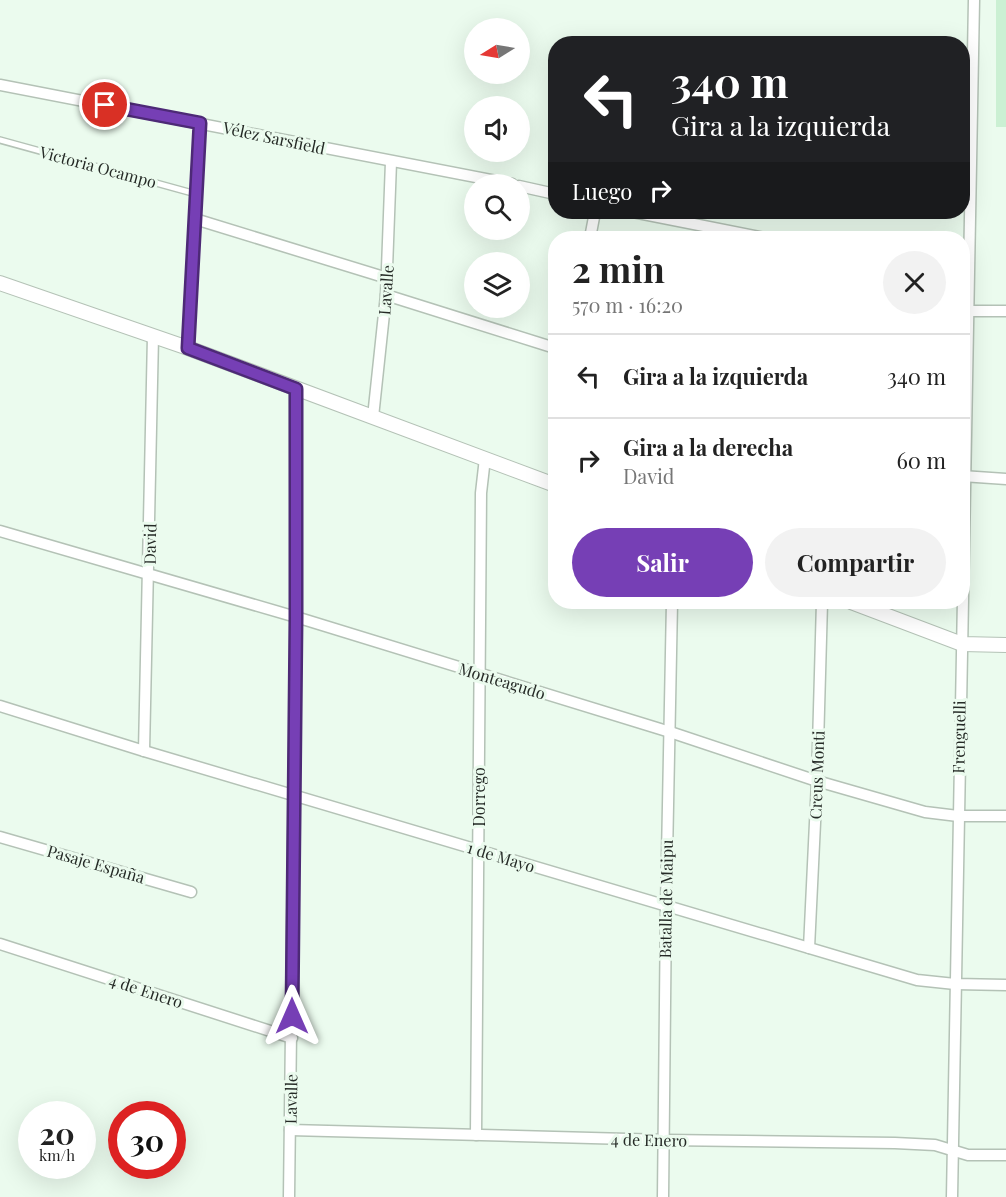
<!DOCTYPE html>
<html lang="es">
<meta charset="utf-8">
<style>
:root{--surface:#fff;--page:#f2f2f2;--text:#222;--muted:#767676;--line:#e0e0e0;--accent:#763fb5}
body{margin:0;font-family:"Playfair Display",serif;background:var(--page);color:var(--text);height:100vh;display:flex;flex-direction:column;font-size:22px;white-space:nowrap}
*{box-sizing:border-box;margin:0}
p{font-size:20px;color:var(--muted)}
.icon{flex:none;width:33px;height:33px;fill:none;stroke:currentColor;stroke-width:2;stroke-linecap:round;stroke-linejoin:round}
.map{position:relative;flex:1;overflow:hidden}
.details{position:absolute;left:548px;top:231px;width:422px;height:378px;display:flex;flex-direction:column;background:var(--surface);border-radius:24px;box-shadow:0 6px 24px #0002}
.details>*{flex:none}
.guide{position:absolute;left:548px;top:36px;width:422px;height:183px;border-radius:24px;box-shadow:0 6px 24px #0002;background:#202124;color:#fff;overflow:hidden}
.needle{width:39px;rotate:259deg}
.controls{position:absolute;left:464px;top:18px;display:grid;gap:12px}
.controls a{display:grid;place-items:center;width:66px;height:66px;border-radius:50%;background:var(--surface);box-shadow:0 6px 24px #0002;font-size:30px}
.speed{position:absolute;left:18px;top:1101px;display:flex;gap:12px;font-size:30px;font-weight:700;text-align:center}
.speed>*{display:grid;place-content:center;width:78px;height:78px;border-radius:50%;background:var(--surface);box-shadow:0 6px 24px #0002;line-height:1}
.speed small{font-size:15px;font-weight:400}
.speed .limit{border:9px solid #d22;background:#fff;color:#111}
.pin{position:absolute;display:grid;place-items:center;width:51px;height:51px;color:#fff;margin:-26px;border:3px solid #fff;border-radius:50%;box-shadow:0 2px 6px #0007}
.me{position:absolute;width:66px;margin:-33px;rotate:0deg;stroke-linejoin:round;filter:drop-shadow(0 0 4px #0008)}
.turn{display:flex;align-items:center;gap:21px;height:126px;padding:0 24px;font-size:27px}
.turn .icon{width:78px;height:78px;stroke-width:2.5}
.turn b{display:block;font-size:42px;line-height:51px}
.then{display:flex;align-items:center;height:57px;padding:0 24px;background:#0003;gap:12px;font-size:22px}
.round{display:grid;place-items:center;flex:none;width:63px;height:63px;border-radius:32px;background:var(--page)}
.overview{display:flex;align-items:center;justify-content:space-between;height:102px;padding:0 24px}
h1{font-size:36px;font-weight:700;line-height:45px}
.cta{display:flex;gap:12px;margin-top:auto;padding:12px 24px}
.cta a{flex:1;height:69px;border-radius:36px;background:var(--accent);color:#fff;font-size:24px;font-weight:700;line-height:69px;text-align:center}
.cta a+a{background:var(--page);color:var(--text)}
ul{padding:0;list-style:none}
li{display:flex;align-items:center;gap:18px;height:84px;padding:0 24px;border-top:2px solid var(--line)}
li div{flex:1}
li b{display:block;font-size:22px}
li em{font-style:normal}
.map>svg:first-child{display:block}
</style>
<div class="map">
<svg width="1006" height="1197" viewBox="0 0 1006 1197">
<rect width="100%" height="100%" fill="#ebfbee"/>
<!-- green -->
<rect fill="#cbf0d3" x="996" y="0" width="10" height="127"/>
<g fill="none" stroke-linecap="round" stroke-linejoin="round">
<!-- service casing -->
<g stroke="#b4c2b6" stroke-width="8">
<path id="service" d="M 0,140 L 196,194"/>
</g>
<!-- minor casing -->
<g stroke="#b4c2b6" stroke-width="13">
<g id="minor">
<path d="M 0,85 L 512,184"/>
<path d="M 519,186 L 555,194"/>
<path d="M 633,212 L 765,238"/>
<path d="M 195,219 L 387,278"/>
<path d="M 590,238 L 595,212"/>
<path d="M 386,295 L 555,348"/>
<path d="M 968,311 L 1006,311"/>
<path d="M 188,348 L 200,123"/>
<path d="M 373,417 L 386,295 L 391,162"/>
<path d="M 962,476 L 1006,479"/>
<path d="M 0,531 L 296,617 L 670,732 L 817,781 L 925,812 L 958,816 L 1006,816"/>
<path d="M 0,706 L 144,751 L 917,980 L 955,984 L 1006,985"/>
<path d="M 144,751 L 153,336"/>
<path d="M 0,837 L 191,892"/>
<path d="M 0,944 L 292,1038"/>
<path d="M 809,948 L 817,781 L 822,602"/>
<path d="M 290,1130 L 665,1140 L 895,1143 L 935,1145 L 968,1155 L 1006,1155"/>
<path d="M 476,1135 L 481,493 L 485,458"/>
<path d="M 289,1197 L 296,617 L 295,389"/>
<path d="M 663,1197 L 666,907 L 672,602"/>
<path d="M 952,1197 L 974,0"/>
</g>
</g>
<!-- tertiary casing -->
<g stroke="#b4c2b6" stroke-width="16">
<g id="tertiary">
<path d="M 0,283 L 188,348 L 555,485"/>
<path d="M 851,602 L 962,644 L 1006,645"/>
</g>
</g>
<!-- service -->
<use href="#service" stroke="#fff" stroke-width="5"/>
<!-- minor -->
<use href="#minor" stroke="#fff" stroke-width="10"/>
<!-- tertiary -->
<use href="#tertiary" stroke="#fff" stroke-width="14"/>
</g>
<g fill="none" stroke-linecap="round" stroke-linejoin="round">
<!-- route casing -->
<g stroke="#4d2976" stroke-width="15">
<path id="route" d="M 105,105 L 200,123 L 188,348 L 296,389 L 296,617 L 292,1016"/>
</g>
<!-- route -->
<use href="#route" stroke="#763fb5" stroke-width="10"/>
</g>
<g text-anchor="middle" stroke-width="6" stroke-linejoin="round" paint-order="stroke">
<!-- street labels -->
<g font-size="16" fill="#252a26" stroke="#ebfbee">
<text transform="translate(274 138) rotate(12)" y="6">Vélez Sarsfield</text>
<text transform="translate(98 167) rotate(15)" y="6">Victoria Ocampo</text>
<text transform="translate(386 290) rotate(-86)" y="6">Lavalle</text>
<text transform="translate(150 544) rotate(-89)" y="6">David</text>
<text transform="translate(502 681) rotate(17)" y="6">Monteagudo</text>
<text transform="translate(959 737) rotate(-89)" y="6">Frenguelli</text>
<text transform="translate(817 775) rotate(-88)" y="6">Creus Monti</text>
<text transform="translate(479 797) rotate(-90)" y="6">Dorrego</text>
<text transform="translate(501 857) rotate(17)" y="6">1 de Mayo</text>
<text transform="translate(96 864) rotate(16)" y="6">Pasaje España</text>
<text transform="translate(666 899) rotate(-89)" y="6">Batalla de Maipu</text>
<text transform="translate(146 991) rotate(18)" y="6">4 de Enero</text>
<text transform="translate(291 1099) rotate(-89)" y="6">Lavalle</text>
<text transform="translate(649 1140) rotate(1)" y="6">4 de Enero</text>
</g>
</g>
</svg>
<div class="controls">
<a><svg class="needle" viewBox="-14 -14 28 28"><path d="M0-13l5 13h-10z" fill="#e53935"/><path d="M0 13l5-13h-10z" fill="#767676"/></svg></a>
<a><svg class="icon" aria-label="sound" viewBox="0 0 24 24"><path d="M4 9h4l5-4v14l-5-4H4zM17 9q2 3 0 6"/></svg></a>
<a><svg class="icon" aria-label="search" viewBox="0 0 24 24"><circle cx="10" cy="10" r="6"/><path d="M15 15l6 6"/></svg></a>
<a><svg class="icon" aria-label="layers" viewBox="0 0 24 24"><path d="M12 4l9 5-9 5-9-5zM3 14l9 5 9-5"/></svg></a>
</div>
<div class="speed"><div>20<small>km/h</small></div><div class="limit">30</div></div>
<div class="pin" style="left:105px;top:105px;background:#d93025"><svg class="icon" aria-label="arrive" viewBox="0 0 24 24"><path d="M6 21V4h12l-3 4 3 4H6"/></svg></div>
<svg class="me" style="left:292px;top:1016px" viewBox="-20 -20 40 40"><path d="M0-17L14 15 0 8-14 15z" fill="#763fb5" stroke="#fff" stroke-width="4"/></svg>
<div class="guide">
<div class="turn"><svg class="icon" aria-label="left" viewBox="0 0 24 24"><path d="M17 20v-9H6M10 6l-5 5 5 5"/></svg><div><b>340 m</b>Gira a la izquierda</div></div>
<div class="then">Luego<svg class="icon" aria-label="right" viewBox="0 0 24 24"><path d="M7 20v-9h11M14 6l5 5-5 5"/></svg></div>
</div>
<section class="details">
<div class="overview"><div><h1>2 min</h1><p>570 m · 16:20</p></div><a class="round"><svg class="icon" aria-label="close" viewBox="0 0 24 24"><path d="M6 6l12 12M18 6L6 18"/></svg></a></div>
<ul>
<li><svg class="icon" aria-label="left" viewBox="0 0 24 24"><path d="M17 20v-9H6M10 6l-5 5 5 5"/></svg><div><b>Gira a la izquierda</b></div><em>340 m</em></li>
<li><svg class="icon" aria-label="right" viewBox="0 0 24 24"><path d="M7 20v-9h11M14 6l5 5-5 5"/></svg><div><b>Gira a la derecha</b><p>David</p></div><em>60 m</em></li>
</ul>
<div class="cta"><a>Salir</a><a>Compartir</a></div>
</section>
</div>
